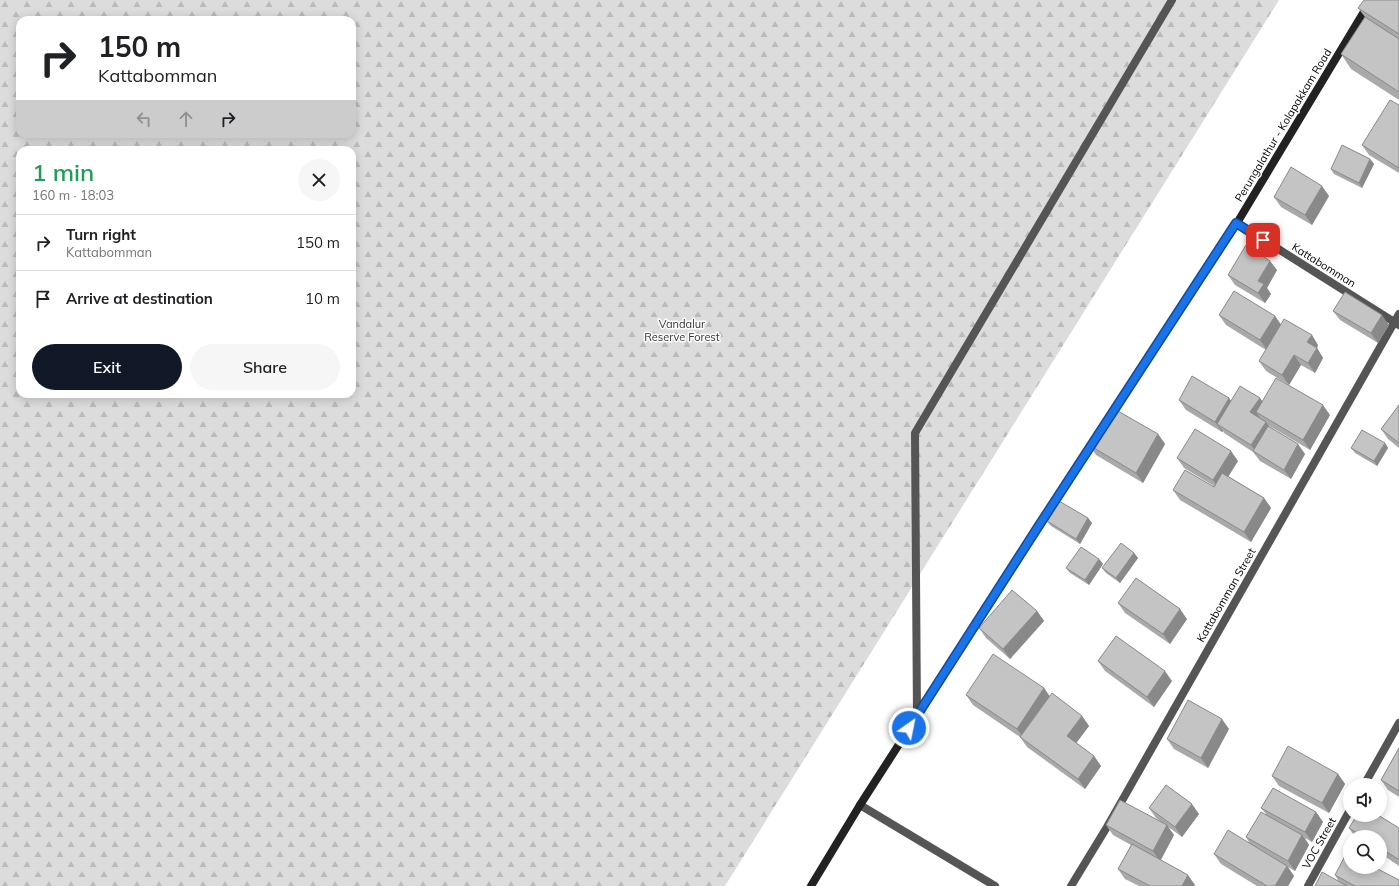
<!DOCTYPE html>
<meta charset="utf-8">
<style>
:root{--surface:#fff;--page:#f6f6f6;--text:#202124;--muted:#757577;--line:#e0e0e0;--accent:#111827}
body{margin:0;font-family:Mulish,sans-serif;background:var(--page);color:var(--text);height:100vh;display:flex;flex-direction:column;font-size:15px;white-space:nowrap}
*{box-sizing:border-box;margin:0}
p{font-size:13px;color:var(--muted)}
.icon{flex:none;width:22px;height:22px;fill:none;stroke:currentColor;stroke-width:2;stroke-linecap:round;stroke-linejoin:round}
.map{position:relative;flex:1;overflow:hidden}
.side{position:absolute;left:16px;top:146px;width:340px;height:252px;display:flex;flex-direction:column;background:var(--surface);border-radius:12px;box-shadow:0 2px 10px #0003}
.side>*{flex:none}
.hud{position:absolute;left:16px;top:16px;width:340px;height:122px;border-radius:12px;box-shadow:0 2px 10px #0003;background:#fff;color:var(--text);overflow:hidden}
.tools{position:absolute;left:1343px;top:778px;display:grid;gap:8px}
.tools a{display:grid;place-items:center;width:44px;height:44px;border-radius:50%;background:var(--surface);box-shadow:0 2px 10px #0003;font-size:20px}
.pin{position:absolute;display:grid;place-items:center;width:34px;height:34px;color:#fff;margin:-17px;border-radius:8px;box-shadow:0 2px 6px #0006}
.me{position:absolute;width:44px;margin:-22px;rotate:33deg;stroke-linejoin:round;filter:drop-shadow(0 0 3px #0008)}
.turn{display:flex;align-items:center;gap:14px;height:84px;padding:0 16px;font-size:18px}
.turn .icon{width:52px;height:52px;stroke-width:2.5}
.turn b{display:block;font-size:28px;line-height:34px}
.lanes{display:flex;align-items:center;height:38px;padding:0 16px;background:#0003;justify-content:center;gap:20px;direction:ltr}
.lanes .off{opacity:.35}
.round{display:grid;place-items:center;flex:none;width:42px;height:42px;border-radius:21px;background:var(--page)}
.summary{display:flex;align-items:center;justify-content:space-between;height:68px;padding:0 16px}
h1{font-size:24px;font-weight:600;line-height:30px;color:#1e9e55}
.cta{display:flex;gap:8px;margin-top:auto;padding:8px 16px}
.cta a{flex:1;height:46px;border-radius:24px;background:var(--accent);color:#fff;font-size:16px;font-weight:600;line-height:46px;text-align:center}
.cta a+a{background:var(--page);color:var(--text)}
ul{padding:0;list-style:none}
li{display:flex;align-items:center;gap:12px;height:56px;padding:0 16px;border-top:1px solid var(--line)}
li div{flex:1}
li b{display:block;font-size:15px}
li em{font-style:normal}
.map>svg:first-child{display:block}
</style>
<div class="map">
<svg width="1399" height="886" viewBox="0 0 1399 886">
<defs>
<pattern id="forest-firs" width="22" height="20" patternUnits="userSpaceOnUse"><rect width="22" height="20" fill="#dcdcdc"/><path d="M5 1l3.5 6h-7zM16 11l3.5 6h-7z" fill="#bbb"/></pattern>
</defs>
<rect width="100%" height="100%" fill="#fff"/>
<!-- forest -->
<path fill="url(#forest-firs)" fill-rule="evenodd" d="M 0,0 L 1279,0 L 725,886 L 0,886 ZM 20,20 L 352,20 L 352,134 L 20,134 ZM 20,150 L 352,150 L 352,394 L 20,394 Z"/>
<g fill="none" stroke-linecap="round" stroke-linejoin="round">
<!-- minor -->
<g stroke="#555" stroke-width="8">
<path d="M 1237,223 L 1399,325"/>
<path d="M 1364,785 L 1399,723"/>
<path d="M 860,805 L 995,886"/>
<path d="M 1071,886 L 1107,827 L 1399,314"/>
<path d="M 1308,886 L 1350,810"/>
</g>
<!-- tertiary -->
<path stroke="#555" stroke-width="8" d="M 917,716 L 915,433 L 1172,0"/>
<!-- secondary -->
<g stroke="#222" stroke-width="8">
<path d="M 1109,418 L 1237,223 L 1371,0"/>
<path d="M 811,886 L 860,805 L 1096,438"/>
</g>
</g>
<!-- wall -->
<g fill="#a9a9a9">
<path d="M 1399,0 L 1399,100 L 1351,69 L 1341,54 L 1365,17 L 1358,8 Z"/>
<path d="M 1399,105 L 1399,173 L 1369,155 L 1362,145 Z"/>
<path d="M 1370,159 L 1374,164 L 1362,188 L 1334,174 L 1331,169 Z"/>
<path d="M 1329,196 L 1312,225 L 1281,207 L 1274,197 Z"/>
<path d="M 1277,270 L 1267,288 L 1271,294 L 1265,303 L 1235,285 L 1228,275 Z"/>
<path d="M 1333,311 L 1389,325 L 1378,343 L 1340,320 Z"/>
<path d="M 1219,315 L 1275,316 L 1280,324 L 1318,345 L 1317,348 L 1323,358 L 1315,373 L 1301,365 L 1289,385 L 1266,371 L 1259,361 L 1266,350 L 1226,325 Z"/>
<path d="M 1229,398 L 1231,401 L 1262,401 L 1330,415 L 1310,450 L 1268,425 L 1269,426 L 1305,454 L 1291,479 L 1260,461 L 1253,452 L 1224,433 L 1223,431 L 1222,432 L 1186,410 L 1179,400 Z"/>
<path d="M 1399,405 L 1399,448 L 1388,439 L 1381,429 Z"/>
<path d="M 1158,434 L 1165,444 L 1143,483 L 1096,455 L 1089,445 Z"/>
<path d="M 1385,443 L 1388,448 L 1377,466 L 1355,453 L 1351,448 Z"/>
<path d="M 1177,458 L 1238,461 L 1228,476 L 1264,498 L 1271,508 L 1251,542 L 1180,500 L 1173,490 L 1214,486 L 1184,468 Z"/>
<path d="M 1088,518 L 1092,523 L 1080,544 L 1051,526 L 1047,521 Z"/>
<path d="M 1134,553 L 1138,558 L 1120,583 L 1106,573 L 1102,568 Z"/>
<path d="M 1099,559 L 1103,564 L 1089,585 L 1070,573 L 1066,568 Z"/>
<path d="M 1118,603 L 1187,619 L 1170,644 L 1125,613 Z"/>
<path d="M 1037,611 L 1044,621 L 1010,659 L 986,638 L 979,628 Z"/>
<path d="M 1098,661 L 1172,681 L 1154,707 L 1105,671 Z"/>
<path d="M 1044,688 L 1049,696 L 1082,716 L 1089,726 L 1076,743 L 1094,756 L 1101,766 L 1085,789 L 1027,747 L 1020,737 L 973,705 L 966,695 Z"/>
<path d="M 1229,729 L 1208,768 L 1174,749 L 1167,739 Z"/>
<path d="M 1399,748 L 1399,797 L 1388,790 L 1381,780 Z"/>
<path d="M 1338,774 L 1345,784 L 1329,813 L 1279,786 L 1272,776 Z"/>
<path d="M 1149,808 L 1199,814 L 1182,837 L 1167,826 L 1174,835 L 1161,860 L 1195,885 L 1194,886 L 1139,886 L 1125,879 L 1118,869 L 1131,845 L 1113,835 L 1106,825 L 1165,825 L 1156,818 Z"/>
<path d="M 1261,808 L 1316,812 L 1323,822 L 1312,842 L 1305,838 L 1309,845 L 1295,871 L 1288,867 L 1294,876 L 1288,886 L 1257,886 L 1221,864 L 1214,854 L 1250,844 L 1246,837 L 1266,814 Z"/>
<path d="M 1349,828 L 1399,828 L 1399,866 L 1380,853 L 1380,837 L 1355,837 Z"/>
<path d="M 1335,875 L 1399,886 L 1315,886 L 1339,882 Z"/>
</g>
<!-- shaded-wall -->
<g fill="#898989">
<path d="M 1370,159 L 1374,164 L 1362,188 L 1359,183 Z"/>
<path d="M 1322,186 L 1329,196 L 1312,225 L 1305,215 Z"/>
<path d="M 1270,261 L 1277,270 L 1267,288 L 1271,294 L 1265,303 L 1258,293 L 1258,281 Z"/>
<path d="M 1382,315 L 1389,325 L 1378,343 L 1371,333 Z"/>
<path d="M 1275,316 L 1282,326 L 1267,350 L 1260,340 Z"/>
<path d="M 1312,335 L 1318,345 L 1317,348 L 1323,358 L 1315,373 L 1308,363 L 1307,342 Z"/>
<path d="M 1294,355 L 1301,365 L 1289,385 L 1282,375 Z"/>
<path d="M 1229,398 L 1236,408 L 1217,424 L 1223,431 L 1222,432 L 1215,422 Z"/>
<path d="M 1260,398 L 1267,408 L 1256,412 L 1260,418 L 1257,422 L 1250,412 Z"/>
<path d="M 1323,405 L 1330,415 L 1310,450 L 1303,440 Z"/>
<path d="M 1266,422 L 1273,432 L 1258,455 L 1251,445 Z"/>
<path d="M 1158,434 L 1165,444 L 1143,483 L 1136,473 Z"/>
<path d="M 1385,443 L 1388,448 L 1377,466 L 1374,461 Z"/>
<path d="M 1298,444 L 1305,454 L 1291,479 L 1284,470 Z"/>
<path d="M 1231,451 L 1238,461 L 1220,490 L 1213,480 Z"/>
<path d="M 1264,498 L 1271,508 L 1251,542 L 1244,532 Z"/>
<path d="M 1088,518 L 1092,523 L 1080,544 L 1076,539 Z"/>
<path d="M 1134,553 L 1138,558 L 1120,583 L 1116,578 Z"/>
<path d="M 1099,559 L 1103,564 L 1089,585 L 1085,580 Z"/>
<path d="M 1180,609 L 1187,619 L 1170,644 L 1163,634 Z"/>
<path d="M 1037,611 L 1044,621 L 1010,659 L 1003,649 Z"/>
<path d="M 1165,671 L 1172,681 L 1154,707 L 1147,697 Z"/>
<path d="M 1044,688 L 1051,698 L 1024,739 L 1017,729 Z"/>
<path d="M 1082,716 L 1089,726 L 1074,746 L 1067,736 Z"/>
<path d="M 1222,719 L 1229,729 L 1208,768 L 1201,758 Z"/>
<path d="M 1094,756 L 1101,766 L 1085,789 L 1078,779 Z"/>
<path d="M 1338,774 L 1345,784 L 1329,813 L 1322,803 Z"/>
<path d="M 1192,804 L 1199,814 L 1182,837 L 1175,827 Z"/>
<path d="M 1316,812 L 1323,822 L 1312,842 L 1305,832 Z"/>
<path d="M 1167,825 L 1174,835 L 1160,861 L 1153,851 Z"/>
<path d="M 1302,835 L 1309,845 L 1295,871 L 1288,861 Z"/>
<path d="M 1287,866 L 1294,876 L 1288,886 L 1275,886 Z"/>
<path d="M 1188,875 L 1195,885 L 1194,886 L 1182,886 Z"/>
</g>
<!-- building -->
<g fill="#c4c4c4" stroke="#898989">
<path d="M 1364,0 L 1399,0 L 1399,34 L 1358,8 Z"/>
<path d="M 1365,17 L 1399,39 L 1399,92 L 1341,54 Z"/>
<path d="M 1390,100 L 1399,105 L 1399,168 L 1362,145 Z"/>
<path d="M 1342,145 L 1370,159 L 1359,183 L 1331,169 Z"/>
<path d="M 1291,167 L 1322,186 L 1305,215 L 1274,197 Z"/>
<path d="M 1246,245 L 1270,261 L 1258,281 L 1264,284 L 1258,293 L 1228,275 Z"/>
<path d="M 1234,291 L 1275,316 L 1260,340 L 1219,315 Z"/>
<path d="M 1345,292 L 1382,315 L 1371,333 L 1333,311 Z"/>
<path d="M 1284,319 L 1312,335 L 1307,342 L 1317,348 L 1308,363 L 1294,355 L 1282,375 L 1259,361 Z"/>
<path d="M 1192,376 L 1229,398 L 1215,422 L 1179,400 Z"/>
<path d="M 1276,378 L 1323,405 L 1303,440 L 1256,412 Z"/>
<path d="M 1240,386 L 1260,398 L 1250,412 L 1266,422 L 1251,445 L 1217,424 Z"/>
<path d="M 1399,405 L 1399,443 L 1381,429 Z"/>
<path d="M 1111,407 L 1158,434 L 1136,473 L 1089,445 Z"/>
<path d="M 1268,426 L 1298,444 L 1284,470 L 1253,451 Z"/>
<path d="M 1195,429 L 1231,451 L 1213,480 L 1177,458 Z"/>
<path d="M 1362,430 L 1385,443 L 1374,461 L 1351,448 Z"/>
<path d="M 1185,470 L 1214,487 L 1222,473 L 1264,498 L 1244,532 L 1173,490 Z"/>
<path d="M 1059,501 L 1088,518 L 1076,539 L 1047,521 Z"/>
<path d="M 1121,543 L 1134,553 L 1116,578 L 1102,568 Z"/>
<path d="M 1081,547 L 1099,559 L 1085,580 L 1066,568 Z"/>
<path d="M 1136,578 L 1180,609 L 1163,634 L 1118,603 Z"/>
<path d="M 1012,590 L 1037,611 L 1003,649 L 979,628 Z"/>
<path d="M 1116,636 L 1165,671 L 1147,697 L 1098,661 Z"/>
<path d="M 993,654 L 1044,688 L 1017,729 L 966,695 Z"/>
<path d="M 1052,693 L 1082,716 L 1067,736 L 1094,756 L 1078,779 L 1020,737 Z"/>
<path d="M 1188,700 L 1222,719 L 1201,758 L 1167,739 Z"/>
<path d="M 1288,746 L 1338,774 L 1322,803 L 1272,776 Z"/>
<path d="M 1399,748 L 1399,791 L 1381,780 Z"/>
<path d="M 1166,785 L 1192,804 L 1175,827 L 1149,808 Z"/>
<path d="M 1273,788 L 1316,812 L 1305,832 L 1261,808 Z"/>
<path d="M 1120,800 L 1167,825 L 1153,851 L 1106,825 Z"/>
<path d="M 1261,812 L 1302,835 L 1288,861 L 1246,837 Z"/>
<path d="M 1357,815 L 1378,815 L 1399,828 L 1399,858 L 1398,859 L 1380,848 L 1380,837 L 1363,837 L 1349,828 Z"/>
<path d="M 1228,830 L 1287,866 L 1275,886 L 1267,886 L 1214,854 Z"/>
<path d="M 1132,844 L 1188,875 L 1182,886 L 1150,886 L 1118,869 Z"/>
<path d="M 1347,852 L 1350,854 L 1350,867 L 1374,867 L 1399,880 L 1399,886 L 1355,886 L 1335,875 Z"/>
<path d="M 1322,872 L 1347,886 L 1315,886 Z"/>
</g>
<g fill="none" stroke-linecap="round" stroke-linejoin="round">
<!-- route casing -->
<g stroke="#114b97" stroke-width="10">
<path id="route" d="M 909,728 L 1036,530 L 1236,223 L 1263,240"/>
</g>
<!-- route -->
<use href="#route" stroke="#1a73e8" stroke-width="7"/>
</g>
<g text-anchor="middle" stroke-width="3" stroke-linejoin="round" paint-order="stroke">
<!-- street labels -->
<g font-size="11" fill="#000" stroke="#fff">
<text transform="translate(1283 125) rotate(-59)" y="4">Perungalathur - Kolapakkam Road</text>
<text transform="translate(1324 265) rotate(32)" y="4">Kattabomman</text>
<text transform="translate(1226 595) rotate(-60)" y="4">Kattabomman Street</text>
<text transform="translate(1319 843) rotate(-61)" y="4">VOC Street</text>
</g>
<!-- park labels -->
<g font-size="11" fill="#333" stroke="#fff">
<text x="682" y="328">Vandalur<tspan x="682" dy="13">Reserve Forest</tspan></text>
</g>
</g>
</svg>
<div class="tools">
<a><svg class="icon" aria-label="sound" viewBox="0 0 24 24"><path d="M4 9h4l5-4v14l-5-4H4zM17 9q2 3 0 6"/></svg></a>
<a><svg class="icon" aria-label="search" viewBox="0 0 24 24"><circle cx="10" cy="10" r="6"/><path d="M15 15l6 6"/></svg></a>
</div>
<div class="pin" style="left:1263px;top:240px;background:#d93025"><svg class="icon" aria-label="arrive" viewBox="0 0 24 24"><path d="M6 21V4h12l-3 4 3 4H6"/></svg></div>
<svg class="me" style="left:909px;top:728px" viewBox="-20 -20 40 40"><circle r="17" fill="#1a73e8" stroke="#fff" stroke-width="3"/><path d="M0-11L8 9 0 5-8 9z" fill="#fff"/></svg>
<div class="hud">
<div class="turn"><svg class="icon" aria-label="right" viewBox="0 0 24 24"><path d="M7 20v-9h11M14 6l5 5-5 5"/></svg><div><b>150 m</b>Kattabomman</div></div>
<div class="lanes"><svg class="icon off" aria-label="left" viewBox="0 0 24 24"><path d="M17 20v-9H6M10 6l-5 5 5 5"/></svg><svg class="icon off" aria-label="ahead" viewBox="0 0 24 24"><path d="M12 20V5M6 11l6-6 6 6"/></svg><svg class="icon" aria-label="right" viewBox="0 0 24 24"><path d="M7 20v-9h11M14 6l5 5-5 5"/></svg></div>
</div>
<section class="side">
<div class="summary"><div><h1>1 min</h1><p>160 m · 18:03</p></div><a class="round"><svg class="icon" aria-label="close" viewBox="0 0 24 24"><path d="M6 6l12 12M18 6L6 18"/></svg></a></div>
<ul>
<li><svg class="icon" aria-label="right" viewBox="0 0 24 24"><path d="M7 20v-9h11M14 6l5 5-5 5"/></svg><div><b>Turn right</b><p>Kattabomman</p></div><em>150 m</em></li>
<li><svg class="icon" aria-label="arrive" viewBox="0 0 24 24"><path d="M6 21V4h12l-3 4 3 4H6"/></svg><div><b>Arrive at destination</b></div><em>10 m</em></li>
</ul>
<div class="cta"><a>Exit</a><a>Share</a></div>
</section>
</div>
